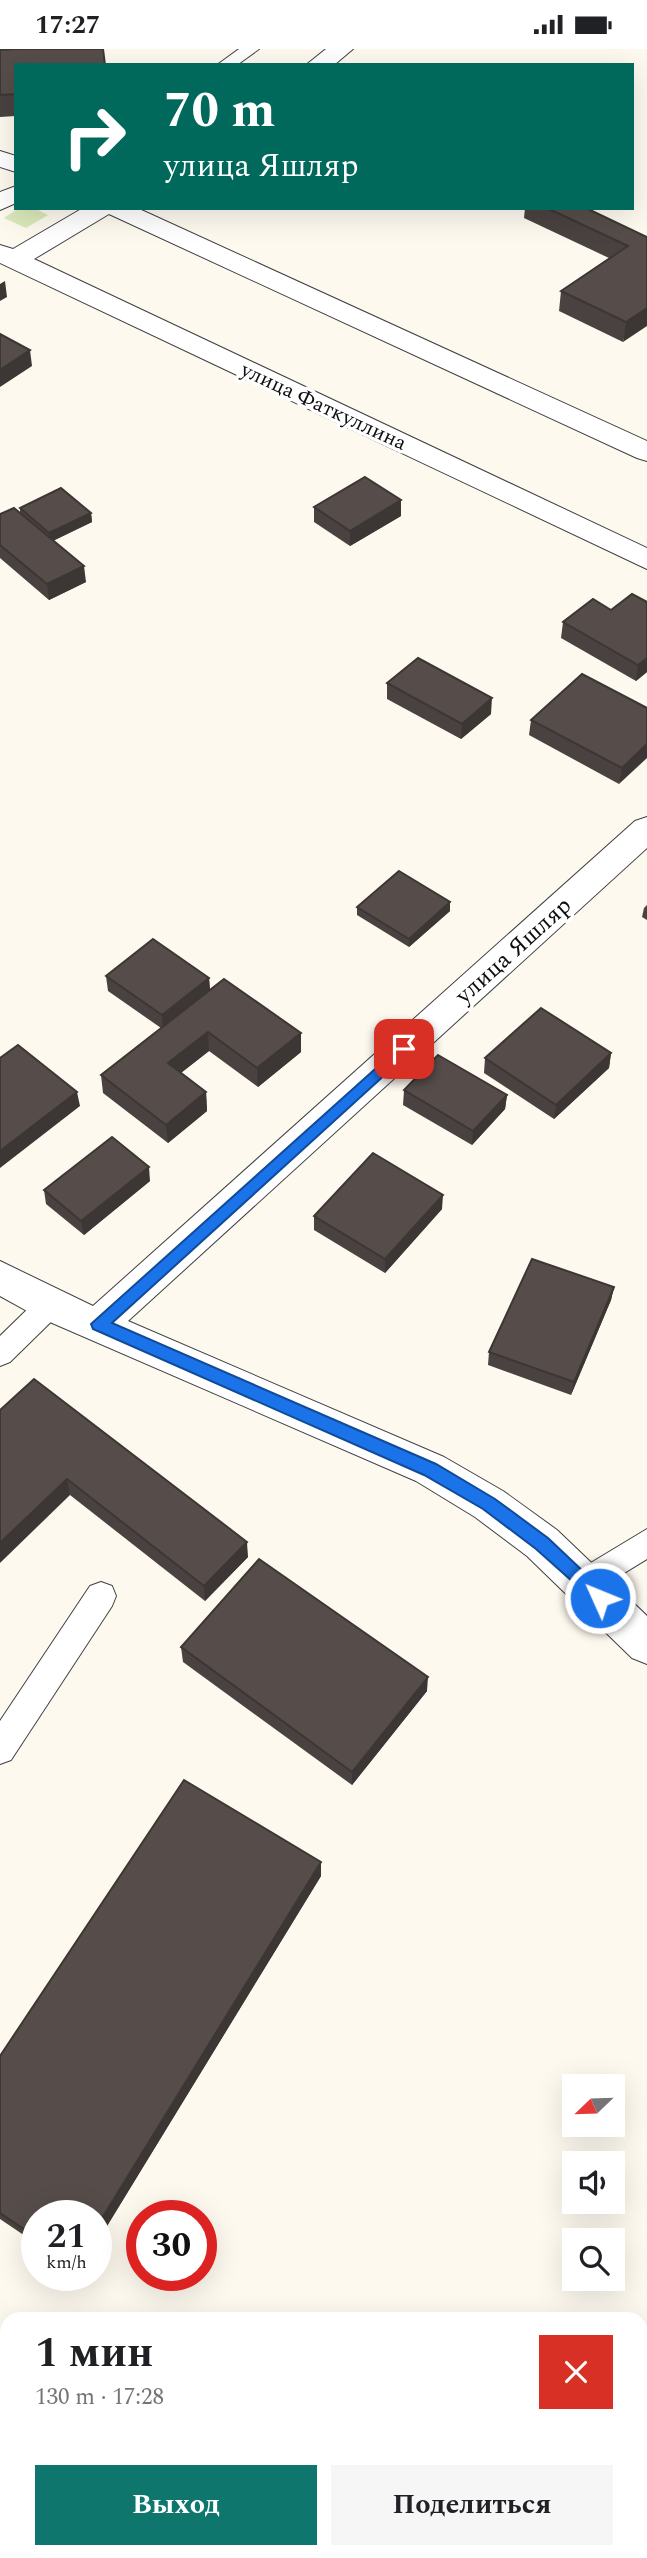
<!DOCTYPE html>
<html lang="ru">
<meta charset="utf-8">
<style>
:root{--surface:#fff;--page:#f6f6f6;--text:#202124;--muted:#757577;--accent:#0f766e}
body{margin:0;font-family:Spectral,serif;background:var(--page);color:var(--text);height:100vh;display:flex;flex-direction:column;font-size:26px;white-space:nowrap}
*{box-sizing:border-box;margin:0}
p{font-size:23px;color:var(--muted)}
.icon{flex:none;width:38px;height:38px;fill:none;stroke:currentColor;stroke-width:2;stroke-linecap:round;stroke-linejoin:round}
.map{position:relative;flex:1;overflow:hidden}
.panel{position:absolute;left:0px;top:2263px;width:648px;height:247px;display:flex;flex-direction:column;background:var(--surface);border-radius:21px 21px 0 0;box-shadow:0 7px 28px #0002}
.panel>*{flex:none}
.hud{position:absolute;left:14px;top:14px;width:620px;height:147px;border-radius:0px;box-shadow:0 7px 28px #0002;background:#00695c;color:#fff;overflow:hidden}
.needle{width:46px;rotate:247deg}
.controls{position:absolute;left:562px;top:2025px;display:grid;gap:14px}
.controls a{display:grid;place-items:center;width:63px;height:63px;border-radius:0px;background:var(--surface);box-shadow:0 7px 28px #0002;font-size:35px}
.speed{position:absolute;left:21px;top:2151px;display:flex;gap:14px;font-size:35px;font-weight:700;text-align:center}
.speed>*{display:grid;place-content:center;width:91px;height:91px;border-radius:50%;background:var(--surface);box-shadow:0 7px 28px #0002;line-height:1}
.speed small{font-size:18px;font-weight:400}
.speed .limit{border:10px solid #d22;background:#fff;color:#111}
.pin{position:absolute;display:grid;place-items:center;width:60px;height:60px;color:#fff;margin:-30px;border-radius:14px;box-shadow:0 4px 10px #0006}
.me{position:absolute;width:77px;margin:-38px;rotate:314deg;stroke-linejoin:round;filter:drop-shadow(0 0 5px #0008)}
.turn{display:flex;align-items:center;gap:24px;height:147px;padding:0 35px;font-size:32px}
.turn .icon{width:91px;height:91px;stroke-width:2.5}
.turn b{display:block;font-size:49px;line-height:60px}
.round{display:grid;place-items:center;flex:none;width:74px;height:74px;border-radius:0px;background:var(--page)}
.headline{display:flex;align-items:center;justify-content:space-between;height:119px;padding:0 35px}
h1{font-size:42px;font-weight:700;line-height:52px}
.cta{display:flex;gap:14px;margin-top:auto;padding:14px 35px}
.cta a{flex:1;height:80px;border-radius:0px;background:var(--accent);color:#fff;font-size:28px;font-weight:700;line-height:80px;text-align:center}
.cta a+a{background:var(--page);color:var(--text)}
.status{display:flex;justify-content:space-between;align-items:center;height:49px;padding:0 35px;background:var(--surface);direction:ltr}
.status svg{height:19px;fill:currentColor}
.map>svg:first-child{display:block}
</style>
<div class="status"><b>17:27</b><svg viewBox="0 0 49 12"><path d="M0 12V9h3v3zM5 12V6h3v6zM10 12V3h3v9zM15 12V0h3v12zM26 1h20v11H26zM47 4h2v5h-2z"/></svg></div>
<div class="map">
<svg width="647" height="2509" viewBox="0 0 647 2509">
<rect width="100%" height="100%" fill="#fef9ef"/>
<!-- green -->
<path fill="#dae8b9" d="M 19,159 L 34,159 L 48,166 L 26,179 L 4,169 Z"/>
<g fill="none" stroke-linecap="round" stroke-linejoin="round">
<!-- lane casing -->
<g stroke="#414141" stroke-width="2">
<g id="lane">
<path d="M 239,0 L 259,0 L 237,16 L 217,16 Z"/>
<path d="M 50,1244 L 60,1248 L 64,1256 L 60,1264 L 10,1313 L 0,1317 L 0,1287 L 40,1248 Z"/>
<path d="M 647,1480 L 647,1510 L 585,1548 L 574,1544 L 570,1534 L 574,1524 Z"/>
<path d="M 101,1533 L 112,1537 L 116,1547 L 112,1557 L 11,1711 L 0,1715 L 0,1672 L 90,1537 Z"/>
<path d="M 0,2380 L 7,2383 L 7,2426 L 0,2423 Z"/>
<path d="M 7,2462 L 7,2502 L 14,2502 L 0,2508 L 0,2465 Z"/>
<path d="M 90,2502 L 133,2502 L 136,2509 L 92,2509 Z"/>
</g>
</g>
<!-- street casing -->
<g stroke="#414141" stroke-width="2">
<g id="street">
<path d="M 326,0 L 353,0 L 334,16 L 306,16 Z"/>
<path d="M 0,102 L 16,107 L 16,123 L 0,118 Z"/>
<path d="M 16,137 L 16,154 L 0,161 L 0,143 Z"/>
<path d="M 83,159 L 137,159 L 647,392 L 647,412 L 637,409 L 109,165 L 34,210 L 647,499 L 647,520 L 0,214 L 0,196 L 13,200 Z"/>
<path d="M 647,768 L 647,799 L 128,1272 L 444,1408 L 503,1442 L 557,1481 L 647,1567 L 647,1615 L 632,1609 L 527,1507 L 475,1468 L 416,1432 L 36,1267 L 0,1247 L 0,1212 L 93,1257 L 635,772 Z"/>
<path d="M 647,2477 L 647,2509 L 618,2509 L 621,2502 L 640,2502 L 640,2480 Z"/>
</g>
</g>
<!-- lane -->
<use href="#lane" fill="#fff" fill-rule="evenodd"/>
<!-- street -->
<use href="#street" fill="#fff" fill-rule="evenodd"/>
</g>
<!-- wall -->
<g fill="#4a4240">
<path d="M 0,1 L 16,16 L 16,67 L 0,68 Z"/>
<path d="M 525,159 L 586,159 L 647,188 L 623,293 L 559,262 L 561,242 L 609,209 L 524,169 Z"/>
<path d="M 401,451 L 401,467 L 350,497 L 314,473 L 314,458 Z"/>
<path d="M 20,459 L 91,464 L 92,473 L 53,492 L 86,533 L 49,551 L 0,509 L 0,465 L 20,464 Z"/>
<path d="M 593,550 L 647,623 L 636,632 L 561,589 L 563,573 Z"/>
<path d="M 387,634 L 491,665 L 461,690 L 387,650 Z"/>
<path d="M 647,659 L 619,735 L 529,686 L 531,671 Z"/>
<path d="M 450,853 L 450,862 L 409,898 L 357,866 L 357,858 Z"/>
<path d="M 647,856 L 647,871 L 642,868 L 644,859 Z"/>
<path d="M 106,927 L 209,929 L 210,941 L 301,984 L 301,1003 L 258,1038 L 209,1002 L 181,1024 L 206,1043 L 207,1062 L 168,1094 L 103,1044 L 101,1026 L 161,979 L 108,942 Z"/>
<path d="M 611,1004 L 609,1019 L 554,1070 L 484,1024 L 485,1009 Z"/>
<path d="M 404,1041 L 507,1046 L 505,1060 L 472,1096 L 403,1056 Z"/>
<path d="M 150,1132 L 84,1186 L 46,1155 L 44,1141 Z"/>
<path d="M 442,1160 L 385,1224 L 314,1181 L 314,1167 Z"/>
<path d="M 614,1238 L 611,1251 L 571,1346 L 488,1316 L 489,1303 Z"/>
<path d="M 0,1361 L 248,1508 L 205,1552 L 70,1446 Z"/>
<path d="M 181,1598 L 427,1642 L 352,1736 L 183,1613 Z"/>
<path d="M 321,1813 L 321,1827 L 96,2195 L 96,2166 L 37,2166 L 37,2195 L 0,2170 L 0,2007 Z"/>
</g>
<!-- shaded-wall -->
<g fill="#3c3634">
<path d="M 5,232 L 7,248 L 0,252 L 0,235 Z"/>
<path d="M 647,259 L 647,277 L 623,293 L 626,273 Z"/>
<path d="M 30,301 L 32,317 L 0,338 L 0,321 Z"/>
<path d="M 401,451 L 401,467 L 350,497 L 350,482 Z"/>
<path d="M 91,464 L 92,473 L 50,493 L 49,484 Z"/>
<path d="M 84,517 L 86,533 L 49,551 L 47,535 Z"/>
<path d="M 647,609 L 647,623 L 636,632 L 638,616 Z"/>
<path d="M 492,649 L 491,665 L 461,690 L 462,675 Z"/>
<path d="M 647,695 L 647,709 L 619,735 L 622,719 Z"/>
<path d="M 450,853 L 450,862 L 409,898 L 409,890 Z"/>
<path d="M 209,929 L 210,943 L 163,981 L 162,966 Z"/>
<path d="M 208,983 L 209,1002 L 169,1033 L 168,1014 Z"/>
<path d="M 301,984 L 301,1003 L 258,1038 L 257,1019 Z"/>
<path d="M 611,1004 L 609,1019 L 554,1070 L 556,1056 Z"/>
<path d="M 77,1043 L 80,1057 L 0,1119 L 0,1102 Z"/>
<path d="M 206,1043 L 207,1062 L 168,1094 L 166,1076 Z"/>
<path d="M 507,1046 L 505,1060 L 472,1096 L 473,1082 Z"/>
<path d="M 149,1118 L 150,1132 L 84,1186 L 81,1172 Z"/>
<path d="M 443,1146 L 442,1160 L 385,1224 L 385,1210 Z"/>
<path d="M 614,1238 L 611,1251 L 571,1346 L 574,1333 Z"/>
<path d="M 67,1430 L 70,1446 L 0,1514 L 0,1494 Z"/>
<path d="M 247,1493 L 248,1508 L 205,1552 L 204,1537 Z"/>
<path d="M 428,1628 L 427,1642 L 352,1736 L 352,1723 Z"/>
<path d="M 321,1813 L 321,1827 L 96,2195 L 96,2179 Z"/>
</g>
<!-- building -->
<g fill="#564d4a" stroke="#3c3634" stroke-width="2">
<path d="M 14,0 L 103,0 L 105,16 L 16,16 L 16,45 L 0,46 L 0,1 Z"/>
<path d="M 547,159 L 586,159 L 647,188 L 647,259 L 626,273 L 561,242 L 628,197 Z"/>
<path d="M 0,285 L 30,301 L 0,321 Z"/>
<path d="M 365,428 L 401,451 L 350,482 L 314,458 Z"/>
<path d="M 61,439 L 91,464 L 49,484 L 20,459 Z"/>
<path d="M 14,459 L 84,517 L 47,535 L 0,496 L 0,465 Z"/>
<path d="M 632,545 L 647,553 L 647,609 L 638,616 L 563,573 L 593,550 L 611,561 Z"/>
<path d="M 418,609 L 492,649 L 462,675 L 387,634 Z"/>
<path d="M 582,625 L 647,659 L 647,695 L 622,719 L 531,671 Z"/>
<path d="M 399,822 L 450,853 L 409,890 L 357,858 Z"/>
<path d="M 153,890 L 209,929 L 162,966 L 106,927 Z"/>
<path d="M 224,930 L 301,984 L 257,1019 L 208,983 L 168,1014 L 206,1043 L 166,1076 L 101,1026 Z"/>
<path d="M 541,959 L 611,1004 L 556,1056 L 485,1009 Z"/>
<path d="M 18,996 L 77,1043 L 0,1102 L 0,1009 Z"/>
<path d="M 438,1006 L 507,1046 L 473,1082 L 404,1041 Z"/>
<path d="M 112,1088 L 149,1118 L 81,1172 L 44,1141 Z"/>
<path d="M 373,1104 L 443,1146 L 385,1210 L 314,1167 Z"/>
<path d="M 532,1210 L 614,1238 L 574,1333 L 489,1303 Z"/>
<path d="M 34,1330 L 247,1493 L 204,1537 L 67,1430 L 0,1494 L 0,1361 Z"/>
<path d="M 259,1510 L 428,1628 L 352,1723 L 181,1598 Z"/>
<path d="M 184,1731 L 321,1813 L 96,2179 L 96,2166 L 37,2166 L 37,2189 L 0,2164 L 0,2007 Z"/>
</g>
<!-- route -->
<path fill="#1a73e8" stroke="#114b97" stroke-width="2" d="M 404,994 L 411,1000 L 409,1004 L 112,1274 L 436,1415 L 495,1450 L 548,1489 L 606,1544 L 609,1549 L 606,1555 L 600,1557 L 536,1500 L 483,1460 L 424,1426 L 93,1280 L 91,1275 Z"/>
<g text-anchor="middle" stroke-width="7" stroke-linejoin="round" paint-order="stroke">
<!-- far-street labels -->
<g font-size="21" fill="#0e0e0e" stroke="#fff">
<text transform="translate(324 357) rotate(25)" y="7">улица Фаткуллина</text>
</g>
<!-- street labels -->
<g font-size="24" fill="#0e0e0e" stroke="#fff">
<text transform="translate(513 901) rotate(-42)" y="8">улица Яшляр</text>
</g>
</g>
</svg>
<div class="controls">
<a><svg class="needle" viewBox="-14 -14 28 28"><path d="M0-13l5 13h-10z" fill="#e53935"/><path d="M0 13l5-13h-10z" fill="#757577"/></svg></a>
<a><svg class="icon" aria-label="sound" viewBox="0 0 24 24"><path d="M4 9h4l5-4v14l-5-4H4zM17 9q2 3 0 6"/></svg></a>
<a><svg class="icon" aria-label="search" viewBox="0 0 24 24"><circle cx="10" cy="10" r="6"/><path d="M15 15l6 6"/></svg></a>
</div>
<div class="speed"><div>21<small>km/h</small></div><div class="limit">30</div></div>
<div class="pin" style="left:404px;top:1000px;background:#d93025"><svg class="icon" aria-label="arrive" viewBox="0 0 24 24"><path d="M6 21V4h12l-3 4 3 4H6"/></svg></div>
<svg class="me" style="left:600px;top:1549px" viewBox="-20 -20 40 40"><circle r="17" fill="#1a73e8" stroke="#fff" stroke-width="3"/><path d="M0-11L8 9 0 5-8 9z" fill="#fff"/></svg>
<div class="hud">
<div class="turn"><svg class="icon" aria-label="right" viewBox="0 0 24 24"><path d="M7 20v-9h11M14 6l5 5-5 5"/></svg><div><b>70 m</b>улица Яшляр</div></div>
</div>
<section class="panel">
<div class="headline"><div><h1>1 мин</h1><p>130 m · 17:28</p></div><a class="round" style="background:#d93025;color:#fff"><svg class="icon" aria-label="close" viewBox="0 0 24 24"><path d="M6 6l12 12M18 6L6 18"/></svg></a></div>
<div class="cta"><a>Выход</a><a>Поделиться</a></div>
</section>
</div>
